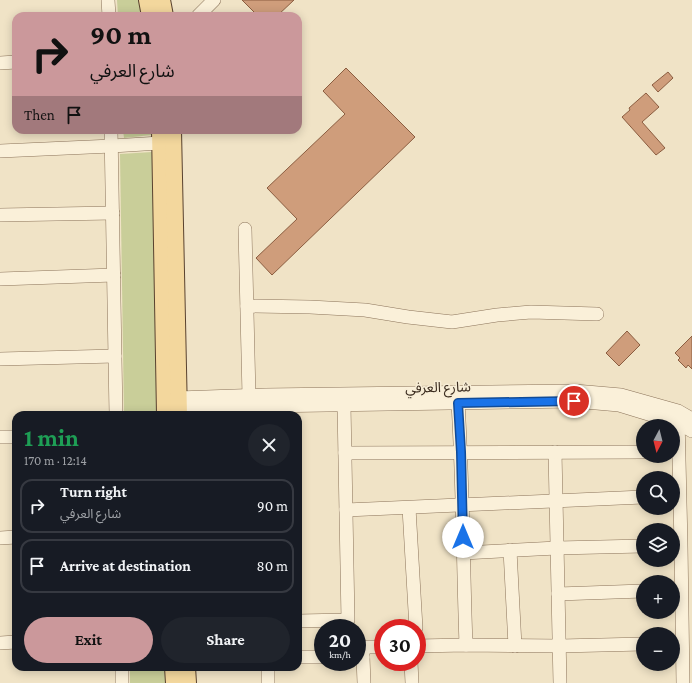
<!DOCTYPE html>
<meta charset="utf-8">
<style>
:root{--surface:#171b24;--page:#20242c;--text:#f1f3f6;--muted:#9ea1a6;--line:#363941;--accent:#cb989b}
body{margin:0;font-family:"Crimson Pro","Noto Sans Arabic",serif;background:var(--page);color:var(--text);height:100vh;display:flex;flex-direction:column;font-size:15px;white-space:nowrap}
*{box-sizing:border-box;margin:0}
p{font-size:13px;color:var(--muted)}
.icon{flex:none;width:22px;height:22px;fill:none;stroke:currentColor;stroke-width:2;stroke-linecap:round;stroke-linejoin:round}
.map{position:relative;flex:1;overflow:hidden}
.drawer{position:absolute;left:12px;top:411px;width:290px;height:260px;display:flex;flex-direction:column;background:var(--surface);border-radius:12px;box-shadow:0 2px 10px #0003}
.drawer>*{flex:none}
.hud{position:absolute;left:12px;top:12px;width:290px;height:122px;border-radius:12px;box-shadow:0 2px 10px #0003;background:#cb989b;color:#111;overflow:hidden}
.needle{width:26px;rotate:187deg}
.buttons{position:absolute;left:636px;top:419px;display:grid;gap:8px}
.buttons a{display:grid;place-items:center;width:44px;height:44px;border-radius:50%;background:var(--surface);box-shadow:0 2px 10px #0003;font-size:20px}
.speed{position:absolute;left:314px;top:619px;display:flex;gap:8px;font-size:20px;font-weight:700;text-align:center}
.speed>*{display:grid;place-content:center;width:52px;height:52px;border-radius:50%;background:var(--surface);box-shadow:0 2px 10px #0003;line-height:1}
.speed small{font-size:10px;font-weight:400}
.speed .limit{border:6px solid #d22;background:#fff;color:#111}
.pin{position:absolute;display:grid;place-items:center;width:34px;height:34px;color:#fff;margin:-17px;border:2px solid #fff;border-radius:50%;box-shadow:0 1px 4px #0007}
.me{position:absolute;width:44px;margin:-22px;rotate:0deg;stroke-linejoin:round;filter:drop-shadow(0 0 3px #0008)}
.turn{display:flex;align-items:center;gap:14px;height:84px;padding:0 12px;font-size:18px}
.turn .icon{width:52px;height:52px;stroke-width:2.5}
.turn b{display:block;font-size:28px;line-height:34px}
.then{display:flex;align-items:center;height:38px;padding:0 12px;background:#0003;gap:8px;font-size:15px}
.round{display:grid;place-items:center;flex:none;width:42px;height:42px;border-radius:21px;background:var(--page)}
.headline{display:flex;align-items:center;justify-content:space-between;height:68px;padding:0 12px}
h1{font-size:24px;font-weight:700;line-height:30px;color:#1e9e55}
.action{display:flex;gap:8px;margin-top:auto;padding:8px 12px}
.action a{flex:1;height:46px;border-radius:24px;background:var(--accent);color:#111;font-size:16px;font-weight:700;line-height:46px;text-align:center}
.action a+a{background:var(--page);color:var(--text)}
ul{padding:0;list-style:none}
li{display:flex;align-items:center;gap:12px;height:54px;margin:0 8px 6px;padding:0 4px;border:2px solid var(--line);border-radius:12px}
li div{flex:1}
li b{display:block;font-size:15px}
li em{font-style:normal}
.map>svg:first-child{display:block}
</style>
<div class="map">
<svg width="692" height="683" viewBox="0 0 692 683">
<rect width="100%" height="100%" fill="#f0e3c6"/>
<!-- green -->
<g fill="#c9ce99">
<path d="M 117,0 L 139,0 L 142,16 L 118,16 Z"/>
<path d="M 123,130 L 151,130 L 151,135 L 124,138 Z"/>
<path d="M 152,152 L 158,415 L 124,415 L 120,154 Z"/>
<rect x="130" y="667" width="35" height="16"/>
</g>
<!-- building -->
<g fill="#cf9d7b" stroke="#8b5d40">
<path d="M 242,0 L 294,0 L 277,16 L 258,16 Z"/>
<path d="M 346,68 L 415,137 L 272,275 L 256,258 L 297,219 L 267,188 L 345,114 L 323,91 Z"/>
<path d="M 668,72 L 673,78 L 658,92 L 652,85 Z"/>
<path d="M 646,93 L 659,107 L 642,122 L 665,148 L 656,155 L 622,117 L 630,110 L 629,108 Z"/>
<path d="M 627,331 L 640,345 L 619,366 L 606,353 Z"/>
<path d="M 692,336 L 692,369 L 688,365 L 686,368 L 678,360 L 680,358 L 675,353 Z"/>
</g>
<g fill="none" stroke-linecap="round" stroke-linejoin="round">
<!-- minor casing -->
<g stroke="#8c745b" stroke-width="14">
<g id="minor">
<path d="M 108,0 L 109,16"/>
<path d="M 198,16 L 214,0"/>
<path d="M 0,63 L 16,62"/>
<path d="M 111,130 L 116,415"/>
<path d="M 0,151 L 112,146 L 160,143"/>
<path d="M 0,215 L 113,213"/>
<path d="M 245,229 L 249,396"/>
<path d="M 0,279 L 114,275"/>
<path d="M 247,306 L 310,307 L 365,310 L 408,317 L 452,322 L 497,315 L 531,312 L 597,314"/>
<path d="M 0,359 L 115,356"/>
<path d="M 178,398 L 265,395 L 575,391 L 621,395 L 678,411 L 692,419"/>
<path d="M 458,403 C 463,484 463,564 466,645"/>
<path d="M 178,409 L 265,406 L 574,401 L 619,405 L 678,423 L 692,431"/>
<path d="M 678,417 L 681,545 L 683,683"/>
<path d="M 0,437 L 16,437"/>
<path d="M 555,452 L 560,683"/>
<path d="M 345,453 L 643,452"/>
<path d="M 409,508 L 416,628"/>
<path d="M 346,510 L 643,497"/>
<path d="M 0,538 L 16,537"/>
<path d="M 510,550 L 515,646"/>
<path d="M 463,553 L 557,548 L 643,546"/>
<path d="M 558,594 L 643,591"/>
<path d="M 298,621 L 348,620 L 344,405"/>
<path d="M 0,643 L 16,642"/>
<path d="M 417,646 L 466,645 L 560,646 L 643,644"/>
<path d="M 298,657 L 323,657"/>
<path d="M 357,657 L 363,657 L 364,683"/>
<path d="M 363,657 L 363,647 L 383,647"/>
<path d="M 411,662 L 412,683"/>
<path d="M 122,667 L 122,683"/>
<path d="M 268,667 L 268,683"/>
</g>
</g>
<!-- major casing -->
<g stroke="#59422f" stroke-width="18">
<g id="major">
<path d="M 147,0 L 150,16"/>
<path d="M 162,0 L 165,16"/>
<path d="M 160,130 L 165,415"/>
<path d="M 173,130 L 179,415"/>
<path d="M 173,667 L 174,683"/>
<path d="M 187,667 L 188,683"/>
</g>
</g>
<!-- minor -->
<use href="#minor" stroke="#faf0d9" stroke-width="13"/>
<!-- major -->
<use href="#major" stroke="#f3d79d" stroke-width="16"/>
</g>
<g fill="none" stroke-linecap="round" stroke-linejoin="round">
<!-- route casing -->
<g stroke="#114b97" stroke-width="10">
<path id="route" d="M 463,537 L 461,452 L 458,403 L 574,401"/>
</g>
<!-- route -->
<use href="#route" stroke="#1a73e8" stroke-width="7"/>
</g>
<g text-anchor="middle" stroke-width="3" stroke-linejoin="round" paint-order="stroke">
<!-- street labels -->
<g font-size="14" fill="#3b2c1f" stroke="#f7edd6">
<text transform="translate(438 387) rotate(-1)" y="5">شارع العرفي</text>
</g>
</g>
</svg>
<div class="buttons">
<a><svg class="needle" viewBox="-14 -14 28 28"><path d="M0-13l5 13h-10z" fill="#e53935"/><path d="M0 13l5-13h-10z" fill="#9ea1a6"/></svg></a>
<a><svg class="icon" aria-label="search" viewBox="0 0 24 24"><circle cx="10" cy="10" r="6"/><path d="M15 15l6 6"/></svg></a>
<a><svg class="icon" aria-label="layers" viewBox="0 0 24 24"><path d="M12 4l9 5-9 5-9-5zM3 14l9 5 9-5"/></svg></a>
<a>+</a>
<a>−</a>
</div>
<div class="speed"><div>20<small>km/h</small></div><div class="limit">30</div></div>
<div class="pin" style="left:574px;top:401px;background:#d93025"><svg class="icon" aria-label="arrive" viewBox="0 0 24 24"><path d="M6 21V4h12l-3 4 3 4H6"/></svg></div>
<svg class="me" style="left:463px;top:537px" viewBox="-20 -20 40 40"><circle r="19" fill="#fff"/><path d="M0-13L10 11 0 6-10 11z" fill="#1a73e8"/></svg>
<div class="hud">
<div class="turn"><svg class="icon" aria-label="right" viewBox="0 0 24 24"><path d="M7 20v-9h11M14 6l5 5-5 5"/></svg><div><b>90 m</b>شارع العرفي</div></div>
<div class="then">Then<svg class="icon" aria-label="arrive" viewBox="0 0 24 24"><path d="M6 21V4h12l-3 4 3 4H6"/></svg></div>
</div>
<section class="drawer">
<div class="headline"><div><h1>1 min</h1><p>170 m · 12:14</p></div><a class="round"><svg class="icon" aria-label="close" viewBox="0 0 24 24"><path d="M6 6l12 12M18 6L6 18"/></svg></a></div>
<ul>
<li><svg class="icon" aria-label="right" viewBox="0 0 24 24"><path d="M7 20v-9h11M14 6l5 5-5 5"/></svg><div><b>Turn right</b><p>شارع العرفي</p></div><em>90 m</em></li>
<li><svg class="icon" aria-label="arrive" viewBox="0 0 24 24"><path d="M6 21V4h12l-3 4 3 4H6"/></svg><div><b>Arrive at destination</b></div><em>80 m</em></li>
</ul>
<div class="action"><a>Exit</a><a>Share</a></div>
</section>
</div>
